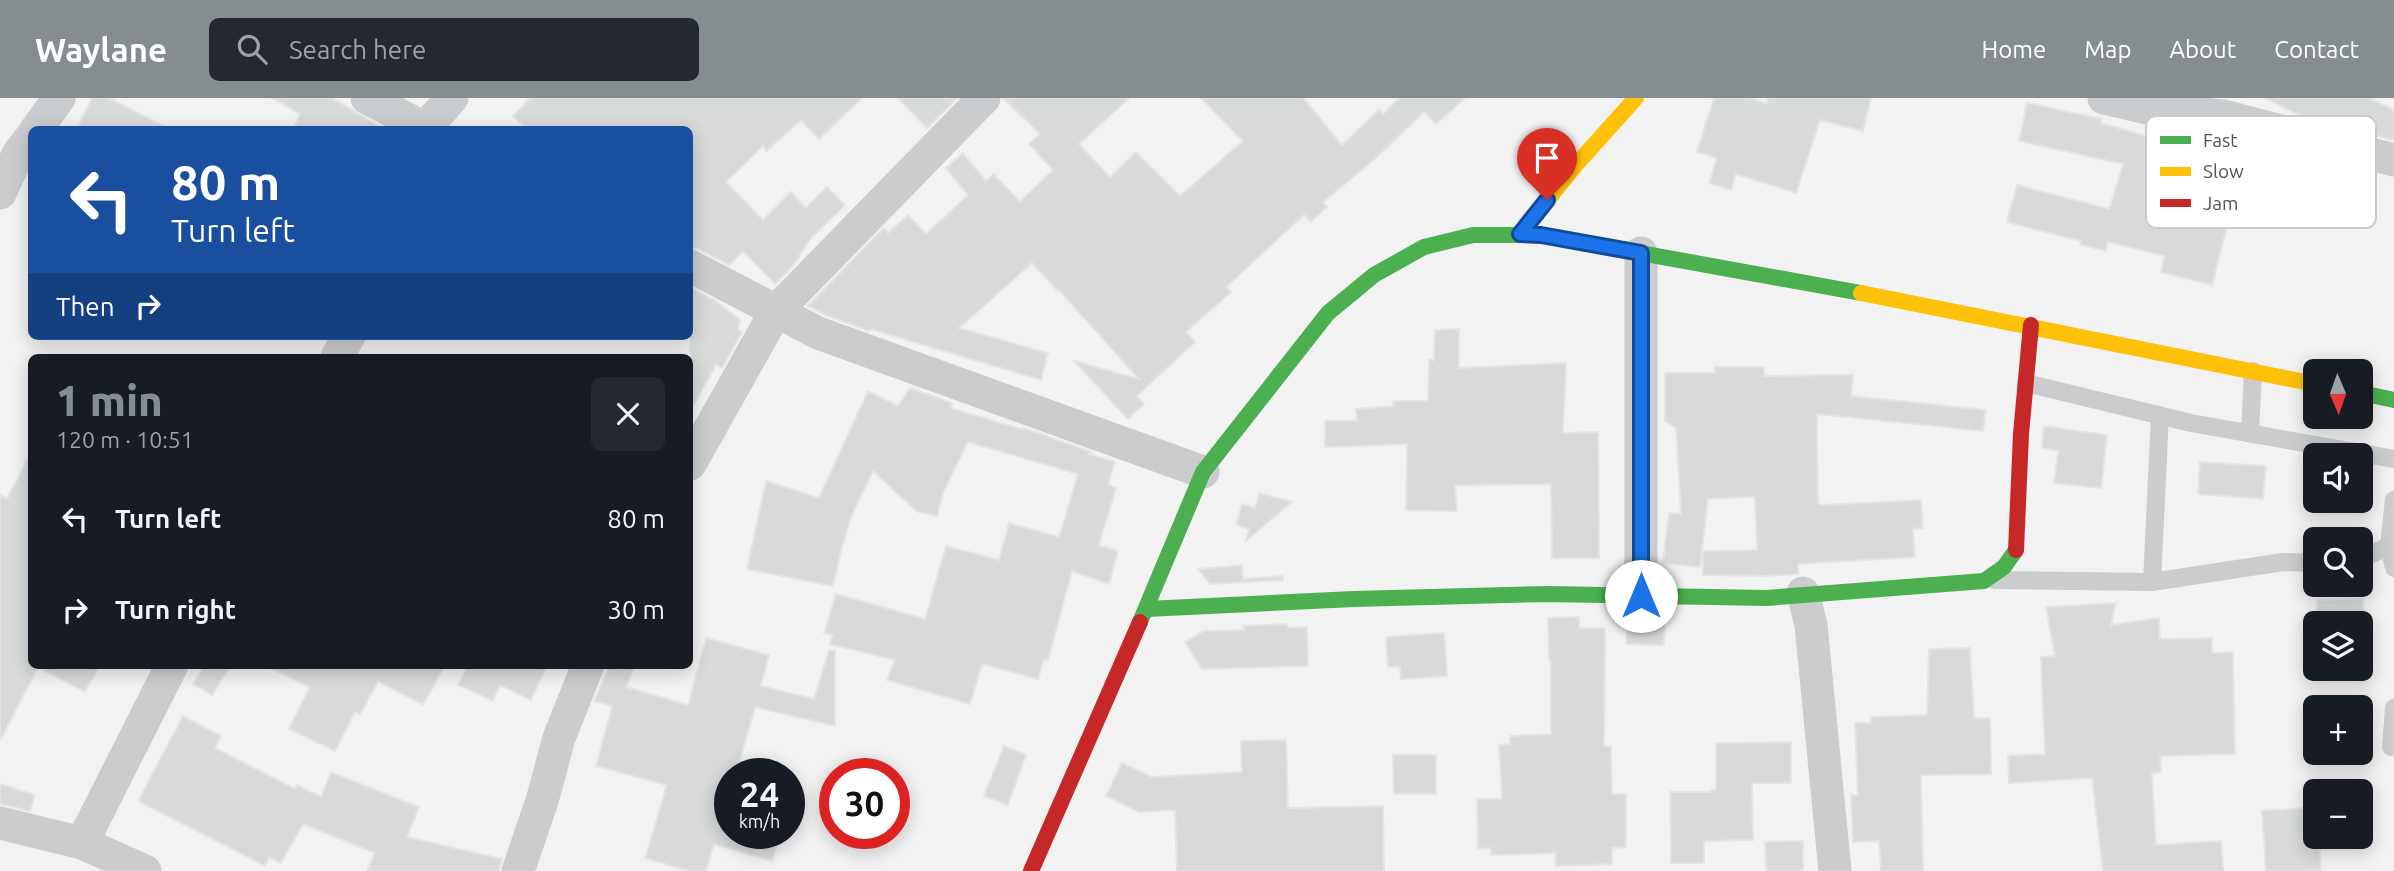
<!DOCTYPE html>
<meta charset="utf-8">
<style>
:root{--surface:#171b24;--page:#242831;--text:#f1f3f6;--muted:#9ea1a6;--accent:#858d91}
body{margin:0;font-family:Ubuntu,sans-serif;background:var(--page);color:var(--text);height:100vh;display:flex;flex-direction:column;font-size:26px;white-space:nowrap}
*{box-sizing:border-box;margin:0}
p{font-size:23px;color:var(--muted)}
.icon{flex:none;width:38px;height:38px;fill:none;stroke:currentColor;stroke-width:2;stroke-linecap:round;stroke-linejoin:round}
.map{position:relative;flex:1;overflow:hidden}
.drawer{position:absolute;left:28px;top:256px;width:665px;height:315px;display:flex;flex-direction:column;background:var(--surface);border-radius:10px;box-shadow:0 4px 18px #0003}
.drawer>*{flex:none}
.hud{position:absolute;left:28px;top:28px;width:665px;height:214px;border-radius:10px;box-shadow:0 4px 18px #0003;background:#1a4fa0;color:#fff;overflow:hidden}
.needle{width:46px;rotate:178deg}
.tools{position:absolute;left:2303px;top:261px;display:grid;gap:14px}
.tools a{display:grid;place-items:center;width:70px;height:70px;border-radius:10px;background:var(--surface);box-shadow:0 4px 18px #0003;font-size:35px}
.speed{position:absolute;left:714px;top:660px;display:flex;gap:14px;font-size:35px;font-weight:700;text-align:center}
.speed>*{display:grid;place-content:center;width:91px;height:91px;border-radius:50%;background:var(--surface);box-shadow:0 4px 18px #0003;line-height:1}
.speed small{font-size:18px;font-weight:400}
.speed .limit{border:10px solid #d22;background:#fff;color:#111}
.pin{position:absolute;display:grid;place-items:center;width:60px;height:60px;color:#fff;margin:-72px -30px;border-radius:50% 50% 50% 0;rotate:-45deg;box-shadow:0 0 7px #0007}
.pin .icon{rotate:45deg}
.me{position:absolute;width:77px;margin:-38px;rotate:0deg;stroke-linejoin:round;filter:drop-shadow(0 0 5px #0008)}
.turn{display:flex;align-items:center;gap:24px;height:147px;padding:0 28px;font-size:32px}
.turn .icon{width:91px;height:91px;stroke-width:2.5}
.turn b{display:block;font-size:49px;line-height:60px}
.then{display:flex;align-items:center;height:66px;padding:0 28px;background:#0003;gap:14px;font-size:26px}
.round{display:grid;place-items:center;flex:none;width:74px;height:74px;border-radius:10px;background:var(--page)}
.headline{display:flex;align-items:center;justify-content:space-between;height:119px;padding:0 28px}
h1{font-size:42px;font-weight:800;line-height:52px;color:var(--accent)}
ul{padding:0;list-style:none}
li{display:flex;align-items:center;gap:21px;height:91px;padding:0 28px}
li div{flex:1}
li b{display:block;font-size:26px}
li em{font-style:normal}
header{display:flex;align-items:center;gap:42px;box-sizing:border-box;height:98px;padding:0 35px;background:var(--accent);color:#fff}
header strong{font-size:33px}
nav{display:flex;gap:38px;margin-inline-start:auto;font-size:24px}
.search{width:490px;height:63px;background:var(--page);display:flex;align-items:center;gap:18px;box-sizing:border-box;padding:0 24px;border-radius:10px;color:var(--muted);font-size:26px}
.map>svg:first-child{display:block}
</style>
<header>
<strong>Waylane</strong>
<div class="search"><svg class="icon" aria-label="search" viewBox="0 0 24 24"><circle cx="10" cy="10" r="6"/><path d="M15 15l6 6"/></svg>Search here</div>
<nav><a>Home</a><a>Map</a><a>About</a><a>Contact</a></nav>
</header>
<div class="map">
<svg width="2394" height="773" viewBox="0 0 2394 773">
<rect width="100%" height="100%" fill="#f2f2f2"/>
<!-- building -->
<g fill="#d8dada" stroke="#e4e4e5" stroke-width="2">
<path d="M 92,0 L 109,0 L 171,32 L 76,32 Z"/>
<path d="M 272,0 L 332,0 L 386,32 L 293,32 L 300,16 Z"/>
<path d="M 530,0 L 862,0 L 819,41 L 801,22 L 767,53 L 763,48 L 726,84 L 763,122 L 791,94 L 806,110 L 827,89 L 845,107 L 811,140 L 792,169 L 775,186 L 743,153 L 729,167 L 699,151 L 690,149 L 690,32 L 528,32 L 513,18 Z"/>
<path d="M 898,0 L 957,0 L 927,30 Z"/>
<path d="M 1003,0 L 1129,0 L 1079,46 L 1110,79 L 1136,54 L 1180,98 L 1243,43 L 1201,0 L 1303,0 L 1342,47 L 1379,12 L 1383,16 L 1399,0 L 1465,0 L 1436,26 L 1424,14 L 1374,62 L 1323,104 L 1327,109 L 1311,124 L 1304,117 L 1226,189 L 1231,194 L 1186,234 L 1195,244 L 1137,298 L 1144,306 L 1128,321 L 1074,263 L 1139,281 L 1059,192 L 1058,193 L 1032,165 L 959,230 L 1048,255 L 1041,282 L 870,231 L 869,233 L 826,217 L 808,208 L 884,130 L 888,135 L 908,117 L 926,136 L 968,97 L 946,70 L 963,55 L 986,83 L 994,76 L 1020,104 L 1053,72 L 1029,46 L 1040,36 Z"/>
<path d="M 1714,0 L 1748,0 L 1767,6 L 1768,0 L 1871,0 L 1863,33 L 1820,22 L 1796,95 L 1736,76 L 1731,92 L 1709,85 L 1717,60 L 1697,54 Z"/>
<path d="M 2265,0 L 2369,0 L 2394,12 L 2394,42 L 2303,19 Z"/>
<path d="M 2027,5 L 2102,21 L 2101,25 L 2167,44 L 2166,47 L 2243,66 L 2212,187 L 2161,174 L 2165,158 L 2108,144 L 2106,153 L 2080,146 L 2081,143 L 2007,124 L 2017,87 L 2109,111 L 2123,66 L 2019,43 Z"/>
<path d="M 690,189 L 714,202 L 740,222 L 738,232 L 742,234 L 722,270 L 716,267 L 690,313 Z"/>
<path d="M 1459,231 L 1459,270 L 1566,265 L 1563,335 L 1598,334 L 1599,460 L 1552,460 L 1551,386 L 1455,387 L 1457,413 L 1406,412 L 1407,346 L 1325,349 L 1325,323 L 1357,323 L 1356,311 L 1393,308 L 1393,303 L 1428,303 L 1429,262 L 1434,262 L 1435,232 Z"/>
<path d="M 1715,269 L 1764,269 L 1764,278 L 1853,277 L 1851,298 L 1986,312 L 1983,333 L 1817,316 L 1818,405 L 1821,407 L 1921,402 L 1923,430 L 1913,431 L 1915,459 L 1798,466 L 1798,476 L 1765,478 L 1703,477 L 1703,453 L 1757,452 L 1755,399 L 1708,401 L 1700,469 L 1663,465 L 1669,415 L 1681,416 L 1676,330 L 1665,323 L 1665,275 L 1715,275 Z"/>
<path d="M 910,290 L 952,305 L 951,310 L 1024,332 L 1024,330 L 1091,354 L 1089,356 L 1115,364 L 1108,387 L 1116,390 L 1099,447 L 1118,453 L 1109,486 L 1072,473 L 1048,562 L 1044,561 L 1038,581 L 982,566 L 970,606 L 887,582 L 895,562 L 830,546 L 833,537 L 824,535 L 836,496 L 925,521 L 946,448 L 999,462 L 1009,425 L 1059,439 L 1078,376 L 968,344 L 943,395 L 937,418 L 916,413 L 873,373 L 852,417 L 841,453 L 833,488 L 747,471 L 766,383 L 819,400 L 868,293 L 898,308 Z"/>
<path d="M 2044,328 L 2107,337 L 2101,390 L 2054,385 L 2058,353 L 2042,350 Z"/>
<path d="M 32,352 L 32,567 L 100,567 L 85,594 L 38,569 L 0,643 L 0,397 L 7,401 Z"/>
<path d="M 2200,364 L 2266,368 L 2263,401 L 2198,396 Z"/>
<path d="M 1259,395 L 1292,404 L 1246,443 L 1249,431 L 1236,427 L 1242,406 L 1255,410 Z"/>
<path d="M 1242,467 L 1243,481 L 1283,478 L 1283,482 L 1210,486 L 1198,471 Z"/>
<path d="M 2363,501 L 2364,525 L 2317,525 L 2317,502 Z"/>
<path d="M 2116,505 L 2111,527 L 2159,520 L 2160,541 L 2212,540 L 2212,555 L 2233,554 L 2235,656 L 2160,658 L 2161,674 L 2152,675 L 2156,747 L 2221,743 L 2223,773 L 2103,773 L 2092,680 L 2009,685 L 2008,658 L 2045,656 L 2041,559 L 2055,558 L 2046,509 Z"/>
<path d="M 1579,519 L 1579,530 L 1605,530 L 1604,648 L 1611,648 L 1612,696 L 1626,696 L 1626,749 L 1612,750 L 1612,766 L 1556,768 L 1555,755 L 1491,757 L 1491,750 L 1478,751 L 1477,701 L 1502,701 L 1499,647 L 1510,646 L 1510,638 L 1551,636 L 1551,563 L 1549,563 L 1548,520 Z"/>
<path d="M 1627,524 L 1665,524 L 1664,547 L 1626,546 Z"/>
<path d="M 1287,526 L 1288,530 L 1307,529 L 1308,568 L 1202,571 L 1185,544 L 1204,533 L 1245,532 L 1242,528 Z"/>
<path d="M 1444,535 L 1447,578 L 1401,581 L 1400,569 L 1388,569 L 1386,539 Z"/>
<path d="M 706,540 L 769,557 L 761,588 L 814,601 L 829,552 L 835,552 L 835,628 L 755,609 L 736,676 L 730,676 L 730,735 L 780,735 L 772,763 L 714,746 L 706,773 L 689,773 L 645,760 L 667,687 L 596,668 L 612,608 L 594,603 L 610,567 L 635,567 L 626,589 L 688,607 Z"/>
<path d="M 1970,550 L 1974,620 L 1990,620 L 1991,676 L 1921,677 L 1923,773 L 1881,773 L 1879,743 L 1853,744 L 1851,697 L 1858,697 L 1855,625 L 1871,625 L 1871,619 L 1927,617 L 1929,551 Z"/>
<path d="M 205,567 L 231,567 L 212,597 L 193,586 Z"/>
<path d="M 264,567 L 445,567 L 423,607 L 378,583 L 360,617 L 355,614 L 335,653 L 289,631 L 310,589 Z"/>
<path d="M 458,567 L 547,567 L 531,602 L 500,587 L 493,603 L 458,587 L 466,571 Z"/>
<path d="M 183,618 L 221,638 L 215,650 L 295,691 L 297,687 L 321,699 L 331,674 L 419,709 L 407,739 L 502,761 L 499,773 L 367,773 L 375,755 L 303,726 L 281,765 L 269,759 L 265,768 L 138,703 Z"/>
<path d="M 1286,642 L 1288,710 L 1383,708 L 1384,773 L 1177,773 L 1175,712 L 1139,714 L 1106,698 L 1122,665 L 1152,679 L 1242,674 L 1241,643 Z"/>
<path d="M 1791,644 L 1791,685 L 1752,685 L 1753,742 L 1704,743 L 1704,765 L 1671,765 L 1670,694 L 1711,694 L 1711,692 L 1716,692 L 1716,645 Z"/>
<path d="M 1004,648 L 1026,657 L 1008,707 L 984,698 Z"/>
<path d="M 1393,657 L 1436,657 L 1436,696 L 1394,696 Z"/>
<path d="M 0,686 L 35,697 L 30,713 L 0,706 Z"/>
<path d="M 2315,709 L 2315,738 L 2319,738 L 2321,773 L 2266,773 L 2262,713 Z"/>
<path d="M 1803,743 L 1803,773 L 1766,773 L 1765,744 Z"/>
</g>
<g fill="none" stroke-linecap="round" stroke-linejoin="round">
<!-- lane -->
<g stroke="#cacccd" stroke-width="18">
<path d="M 2026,285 L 2191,325 L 2394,361"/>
<path d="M 2250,335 L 2253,273"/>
<path d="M 2394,402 L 2389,448 L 2394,470"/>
<path d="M 2361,461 L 2389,448"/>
<path d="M 1994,482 L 2152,484 L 2283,464 L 2315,465"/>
<path d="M 2152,484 L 2160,317"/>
<path d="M 2391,649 L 2394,610"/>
</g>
<!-- street -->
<g stroke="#cacccd" stroke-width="33">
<path d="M 367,0 L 428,32"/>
<path d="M 2104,0 L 2151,11 L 2223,18 L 2394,62"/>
<path d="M 425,30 L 452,0"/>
<path d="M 36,32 L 59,0"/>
<path d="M 0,95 L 18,56 L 32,38"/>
<path d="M 1641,155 L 1641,498"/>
<path d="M 690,168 L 818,235 L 1203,374"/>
<path d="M 337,259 L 349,238"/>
<path d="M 690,366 L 776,213 L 984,0"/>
<path d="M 1803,495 L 1811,527 L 1835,773"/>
<path d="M 0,725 L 82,745 L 145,773"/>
<path d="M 82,745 L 172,567"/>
<path d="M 518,773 L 542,703 L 559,640 L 588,567"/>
</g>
<!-- fast -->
<g stroke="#4caf50" stroke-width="16">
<path d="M 2361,295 L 2394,302"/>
<path d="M 1146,511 L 1353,501 L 1548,496 L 1766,500 L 1984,483 L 2004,469 L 2016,452"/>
<path d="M 1140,524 L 1203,374 L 1328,215 L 1374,177 L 1424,149 L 1473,137 L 1541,137 L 1861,195"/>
</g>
<!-- slow -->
<g stroke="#ffc107" stroke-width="16">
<path d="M 1520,136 L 1574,69 L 1636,0"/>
<path d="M 1861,195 L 2315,286"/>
</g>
<!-- jam -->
<g stroke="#c62828" stroke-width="16">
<path d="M 2016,452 L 2021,336 L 2031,227"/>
<path d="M 1031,773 L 1140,524"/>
</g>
</g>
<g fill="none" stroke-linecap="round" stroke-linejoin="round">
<!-- route casing -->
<g stroke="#114b97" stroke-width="18">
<path id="route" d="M 1547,102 L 1520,136 L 1541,137 L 1641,155 L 1641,498"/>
</g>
<!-- route -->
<use href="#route" stroke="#1a73e8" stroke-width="12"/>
</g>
<!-- legend -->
<rect x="2146" y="18" width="230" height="112" rx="10" fill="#fff" stroke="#c9ccce" stroke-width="2"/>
<rect x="2160" y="38" width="31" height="8" fill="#4caf50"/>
<rect x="2160" y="69" width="31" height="9" fill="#ffc107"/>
<rect x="2160" y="101" width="31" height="8" fill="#c62828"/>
<g font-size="19" fill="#4b565d">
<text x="2203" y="49">Fast</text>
<text x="2203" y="80">Slow</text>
<text x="2203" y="112">Jam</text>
</g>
</svg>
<div class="tools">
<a><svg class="needle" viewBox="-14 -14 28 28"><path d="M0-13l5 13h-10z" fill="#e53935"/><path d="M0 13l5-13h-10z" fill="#9ea1a6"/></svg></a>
<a><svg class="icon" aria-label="sound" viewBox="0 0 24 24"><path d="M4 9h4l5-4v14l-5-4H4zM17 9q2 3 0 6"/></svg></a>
<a><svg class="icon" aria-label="search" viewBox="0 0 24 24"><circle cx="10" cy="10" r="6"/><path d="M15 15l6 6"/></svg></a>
<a><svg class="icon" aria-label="layers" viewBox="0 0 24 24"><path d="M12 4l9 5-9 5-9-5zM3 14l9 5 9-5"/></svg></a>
<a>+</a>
<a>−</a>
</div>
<div class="speed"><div>24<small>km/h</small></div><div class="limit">30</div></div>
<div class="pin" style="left:1547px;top:102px;background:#d93025"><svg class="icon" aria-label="arrive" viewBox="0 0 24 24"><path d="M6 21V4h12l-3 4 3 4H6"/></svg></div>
<svg class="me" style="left:1641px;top:498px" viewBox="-20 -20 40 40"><circle r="19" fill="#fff"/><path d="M0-13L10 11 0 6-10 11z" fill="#1a73e8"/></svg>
<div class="hud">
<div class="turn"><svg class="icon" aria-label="left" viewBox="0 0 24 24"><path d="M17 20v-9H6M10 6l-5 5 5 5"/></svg><div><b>80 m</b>Turn left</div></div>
<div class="then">Then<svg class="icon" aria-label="right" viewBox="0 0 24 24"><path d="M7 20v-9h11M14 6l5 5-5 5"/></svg></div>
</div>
<section class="drawer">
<div class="headline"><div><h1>1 min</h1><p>120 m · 10:51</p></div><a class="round"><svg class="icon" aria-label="close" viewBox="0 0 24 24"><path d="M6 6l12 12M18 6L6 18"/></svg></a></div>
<ul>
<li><svg class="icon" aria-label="left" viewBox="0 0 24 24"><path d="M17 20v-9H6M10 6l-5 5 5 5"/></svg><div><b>Turn left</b></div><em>80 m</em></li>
<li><svg class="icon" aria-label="right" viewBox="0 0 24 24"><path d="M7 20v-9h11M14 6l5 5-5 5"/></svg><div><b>Turn right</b></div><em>30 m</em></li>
</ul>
</section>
</div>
